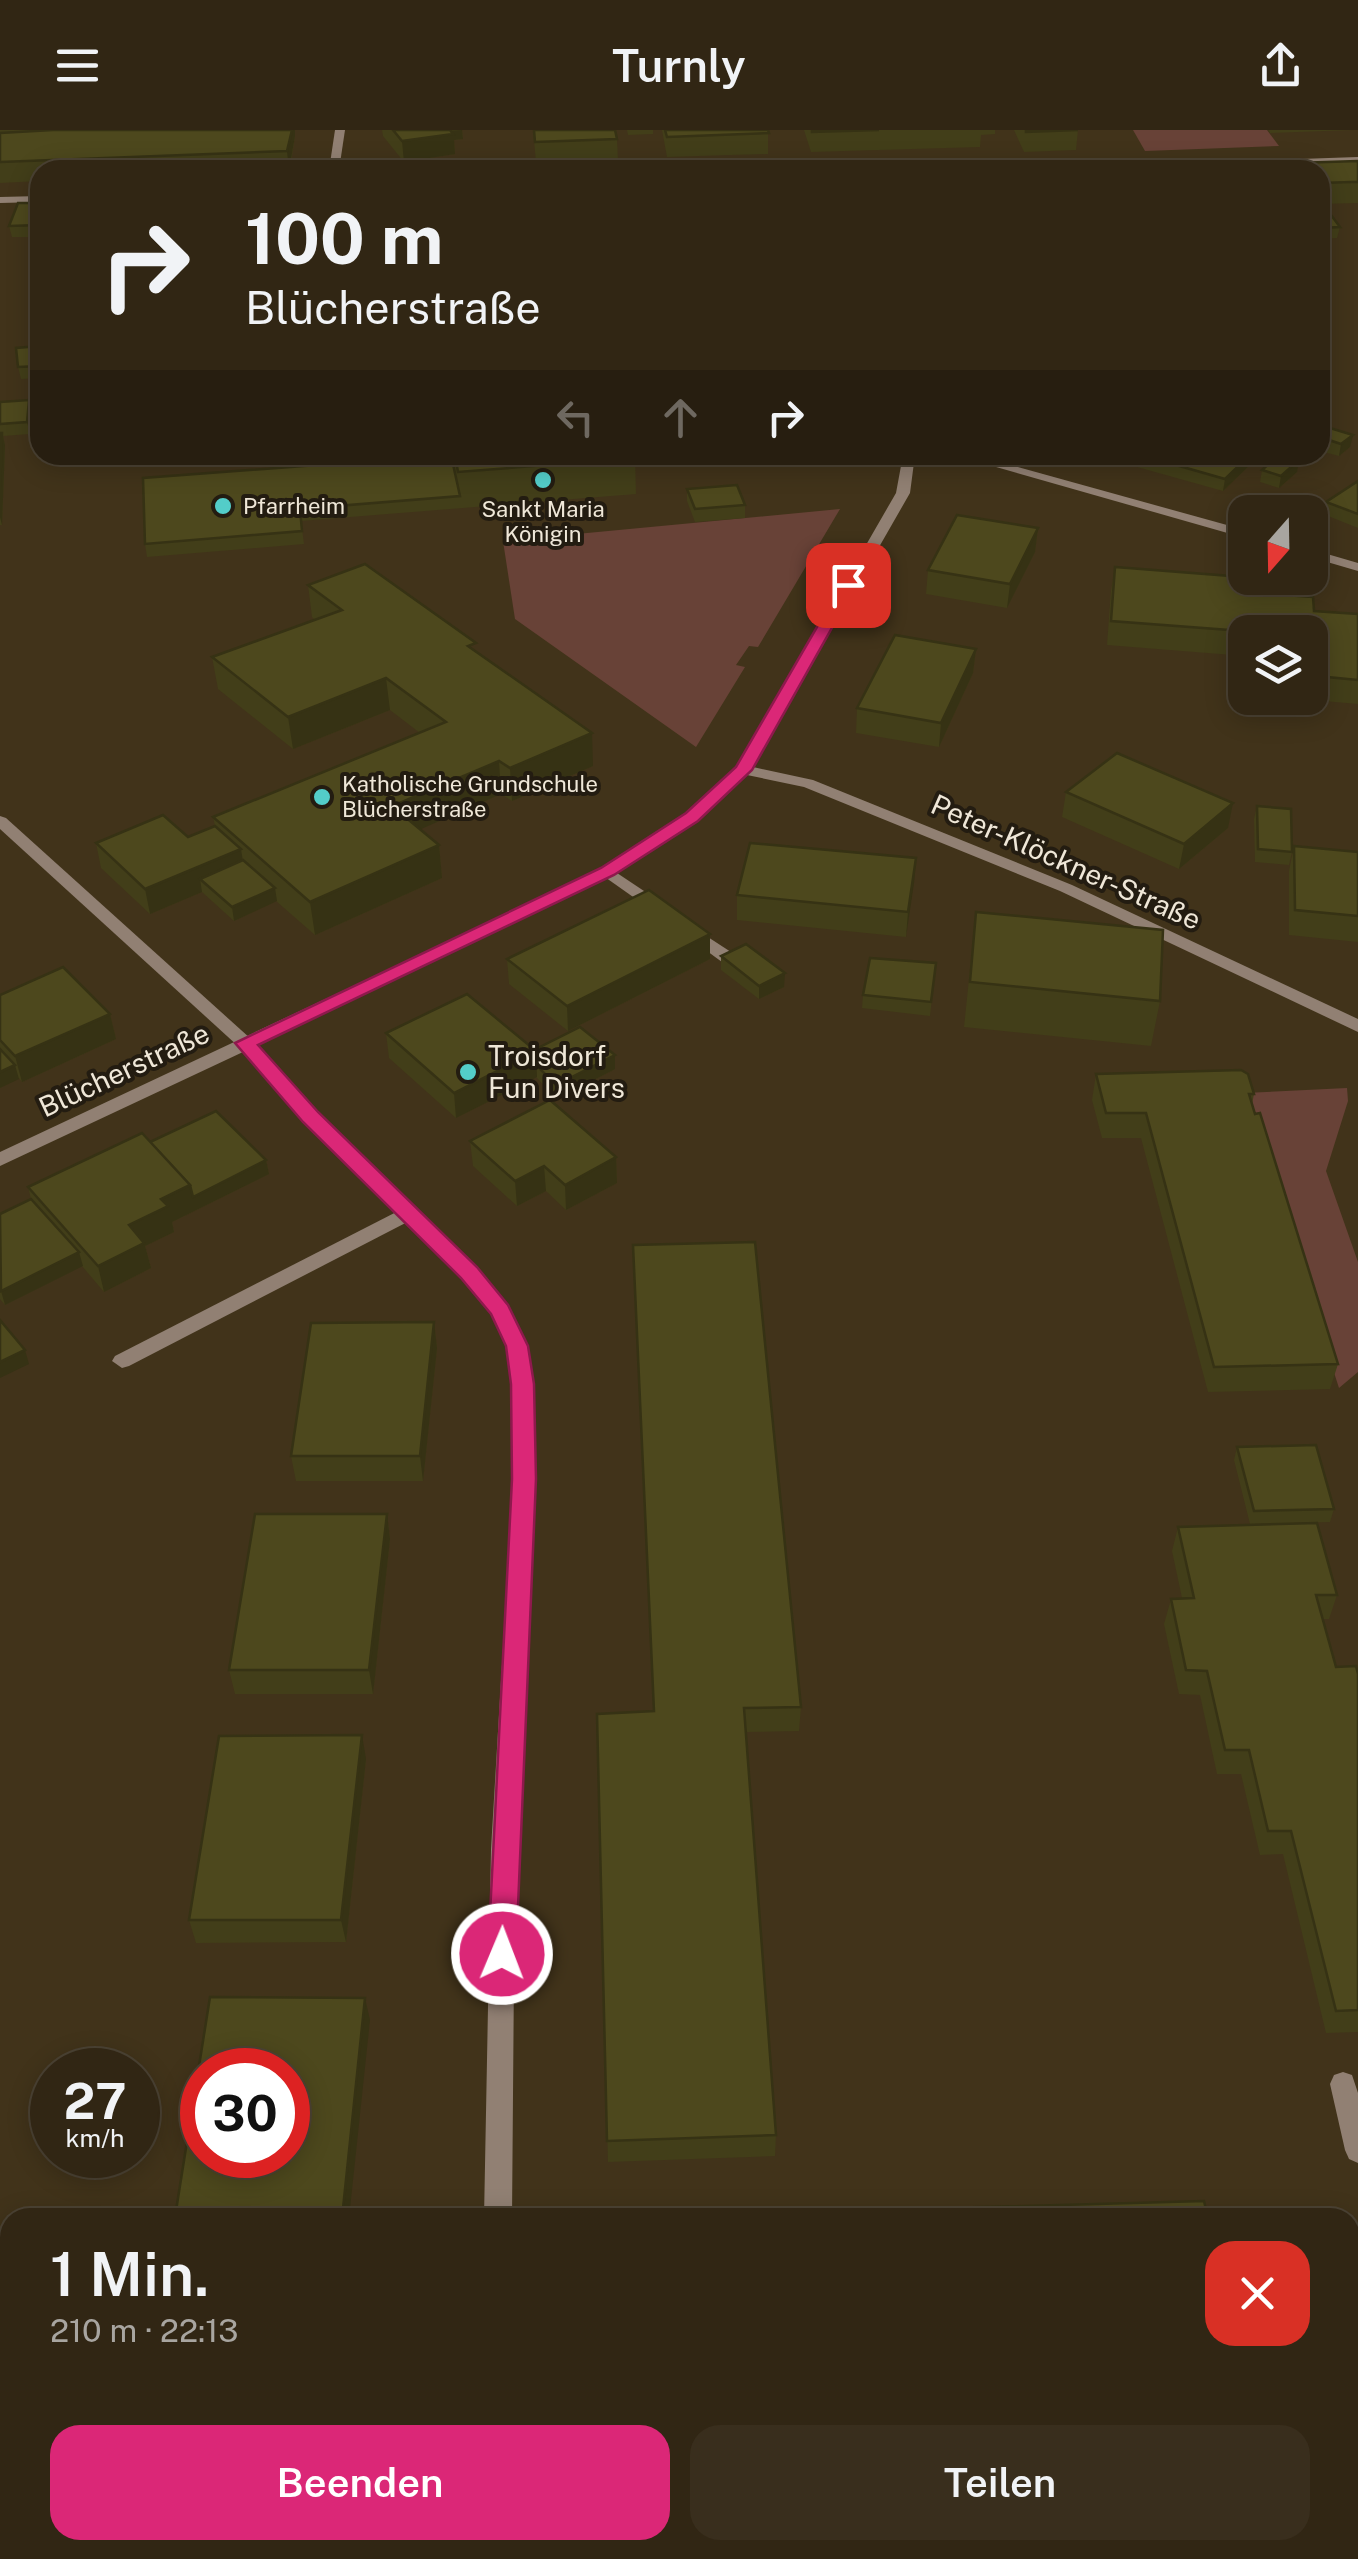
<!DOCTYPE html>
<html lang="de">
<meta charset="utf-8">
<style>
:root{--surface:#312614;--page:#392e1d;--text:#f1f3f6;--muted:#a8a5a0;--line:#4c4334;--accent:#db2777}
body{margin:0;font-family:"Public Sans",sans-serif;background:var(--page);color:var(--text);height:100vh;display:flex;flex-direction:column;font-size:38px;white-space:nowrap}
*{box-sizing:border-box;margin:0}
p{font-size:32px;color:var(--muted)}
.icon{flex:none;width:55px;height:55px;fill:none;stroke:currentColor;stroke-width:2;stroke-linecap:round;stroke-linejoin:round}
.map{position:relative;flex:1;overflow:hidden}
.details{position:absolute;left:0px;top:2078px;width:1360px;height:352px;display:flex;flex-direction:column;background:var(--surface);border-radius:30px 30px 0 0;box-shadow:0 5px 25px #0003,0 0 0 2px var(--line)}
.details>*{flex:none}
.guide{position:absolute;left:30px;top:30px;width:1300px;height:305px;border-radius:30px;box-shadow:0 5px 25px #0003,0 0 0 2px var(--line);background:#312614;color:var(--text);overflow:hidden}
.needle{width:65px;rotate:200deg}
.buttons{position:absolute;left:1228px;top:365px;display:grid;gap:20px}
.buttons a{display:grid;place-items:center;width:100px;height:100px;border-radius:20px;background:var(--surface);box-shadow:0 5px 25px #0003,0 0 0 2px var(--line);font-size:50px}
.speed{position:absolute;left:30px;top:1918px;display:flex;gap:20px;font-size:50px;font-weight:700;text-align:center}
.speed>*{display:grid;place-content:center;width:130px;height:130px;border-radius:50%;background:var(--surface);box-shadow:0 5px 25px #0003,0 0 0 2px var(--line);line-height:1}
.speed small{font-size:25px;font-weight:400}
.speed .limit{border:15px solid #d22;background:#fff;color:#111}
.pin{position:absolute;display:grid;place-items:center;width:85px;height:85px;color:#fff;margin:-42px;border-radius:20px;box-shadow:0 5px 15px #0006}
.me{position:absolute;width:110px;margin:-55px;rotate:1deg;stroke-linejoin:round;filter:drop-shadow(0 0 8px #0008)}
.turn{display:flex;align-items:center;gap:35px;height:210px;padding:0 50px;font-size:45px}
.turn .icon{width:130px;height:130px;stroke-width:2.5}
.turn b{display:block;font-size:70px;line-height:85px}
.lanes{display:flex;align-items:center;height:95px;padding:0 50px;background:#0003;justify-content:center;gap:50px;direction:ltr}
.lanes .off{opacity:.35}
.round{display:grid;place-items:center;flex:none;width:105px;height:105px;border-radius:30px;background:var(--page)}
.head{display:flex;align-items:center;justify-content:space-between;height:170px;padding:0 50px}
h1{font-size:60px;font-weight:600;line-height:75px}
.primary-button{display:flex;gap:20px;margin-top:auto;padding:20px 50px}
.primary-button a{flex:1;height:115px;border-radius:30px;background:var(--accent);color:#fff;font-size:40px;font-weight:600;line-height:115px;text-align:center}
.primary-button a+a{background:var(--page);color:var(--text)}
header{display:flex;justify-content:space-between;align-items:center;height:130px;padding:0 50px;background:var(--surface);font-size:45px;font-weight:600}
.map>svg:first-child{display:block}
</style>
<header><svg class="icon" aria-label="menu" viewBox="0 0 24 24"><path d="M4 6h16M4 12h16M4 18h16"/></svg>Turnly<svg class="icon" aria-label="share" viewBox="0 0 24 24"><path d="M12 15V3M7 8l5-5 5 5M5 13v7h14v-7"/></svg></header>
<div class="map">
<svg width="1358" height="2429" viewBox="0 0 1358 2429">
<rect width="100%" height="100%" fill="#41331a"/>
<!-- green -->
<g fill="#684237">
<path d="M 1133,0 L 1267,0 L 1279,16 L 1145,21 Z"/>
<path d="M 840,379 L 758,517 L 749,516 L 736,535 L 745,537 L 696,617 L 515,489 L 503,411 Z"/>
<path d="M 1347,958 L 1348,971 L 1326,1041 L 1358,1132 L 1358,1242 L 1339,1258 L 1244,963 Z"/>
</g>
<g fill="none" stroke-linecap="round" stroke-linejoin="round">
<!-- service -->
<g fill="#918073" fill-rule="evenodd">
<path d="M 0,686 L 6,688 L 251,909 L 254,913 L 251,917 L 239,917 L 0,699 Z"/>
<path d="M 608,737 L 665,775 L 665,781 L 653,781 L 602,745 L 600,742 Z"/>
<path d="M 691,796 L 734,824 L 734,832 L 722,832 L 685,805 L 683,801 Z"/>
<path d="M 410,1075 L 419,1082 L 417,1087 L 129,1236 L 122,1238 L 112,1231 L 115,1226 Z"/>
<path d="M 1343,1942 L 1352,1945 L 1358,1963 L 1358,2033 L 1349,2029 L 1345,2020 L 1330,1954 L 1334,1945 Z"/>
</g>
<!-- minor -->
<g fill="#918073" fill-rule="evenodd">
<path d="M 335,0 L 345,0 L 339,40 L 329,40 Z"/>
<path d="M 1358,27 L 1358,33 L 1050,40 L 1055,37 Z"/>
<path d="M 40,66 L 40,72 L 0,73 L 0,67 Z"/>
<path d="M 903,325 L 915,325 L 910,363 L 753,637 L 813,650 L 1072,755 L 1358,889 L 1358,902 L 1060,761 L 804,657 L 747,645 L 698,690 L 614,745 L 257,915 L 316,983 L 476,1138 L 507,1175 L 527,1216 L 533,1254 L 535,1349 L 515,1719 L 512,2088 L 484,2088 L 491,1719 L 513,1349 L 513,1254 L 507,1216 L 492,1184 L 462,1148 L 304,991 L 243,922 L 0,1036 L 0,1022 L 602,739 L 686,684 L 738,637 L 896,363 Z"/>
<path d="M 954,325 L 974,325 L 1245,400 L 1245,408 Z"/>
<path d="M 1310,419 L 1358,433 L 1358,441 L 1310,427 Z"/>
<rect x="1350" y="2390" width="8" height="30"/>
<path d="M 0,2398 L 10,2399 L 10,2420 L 22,2420 L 21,2425 L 10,2429 L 0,2428 Z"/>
<path d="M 36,2420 L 125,2420 L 129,2429 L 40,2429 Z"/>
<path d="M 503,2420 L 533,2420 L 534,2429 L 504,2429 Z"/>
<path d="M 950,2420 L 1114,2420 L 1110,2429 L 946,2429 Z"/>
</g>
</g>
<!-- wall -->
<g fill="#423e19">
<path d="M 0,0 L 295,0 L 295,6 L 290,40 L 40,40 L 40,51 L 0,53 Z"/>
<path d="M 382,0 L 462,0 L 463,9 L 454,10 L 455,24 L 404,32 L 383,6 Z"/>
<path d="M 533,0 L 617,9 L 618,30 L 536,32 Z"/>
<path d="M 627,0 L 653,0 L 653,4 L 628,5 Z"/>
<path d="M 662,0 L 768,0 L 768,24 L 667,27 Z"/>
<path d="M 804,0 L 995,0 L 995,4 L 981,5 L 980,17 L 811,22 Z"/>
<path d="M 1014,0 L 1078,0 L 1076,20 L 1024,22 Z"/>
<path d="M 1268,0 L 1354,0 L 1270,3 Z"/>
<path d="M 1358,31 L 1358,73 L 1320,74 L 1320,40 L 1295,40 L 1296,33 Z"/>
<path d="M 40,73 L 40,107 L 12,107 L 9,96 Z"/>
<path d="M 1320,81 L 1340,97 L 1337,108 L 1320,109 Z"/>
<path d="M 40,216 L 40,248 L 21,249 L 18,237 Z"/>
<path d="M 0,272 L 31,282 L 30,304 L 3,306 L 5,315 L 2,395 L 0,395 Z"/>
<path d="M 1320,295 L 1350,317 L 1339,326 L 1320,321 Z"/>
<path d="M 443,325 L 635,325 L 636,364 L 301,391 L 304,414 L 147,427 L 145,414 Z"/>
<path d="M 1105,325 L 1252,325 L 1250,335 L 1223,361 L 1105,328 Z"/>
<path d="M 1262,340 L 1297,342 L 1279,358 L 1260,352 Z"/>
<path d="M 1358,351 L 1358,398 L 1323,384 L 1326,372 Z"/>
<path d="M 687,359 L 745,375 L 745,388 L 695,392 L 687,371 Z"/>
<path d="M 1038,398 L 1035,422 L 1007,478 L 926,464 L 928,440 Z"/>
<path d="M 1115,437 L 1256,463 L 1314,481 L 1358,484 L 1358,574 L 1312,570 L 1310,557 L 1310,502 L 1245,502 L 1245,526 L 1107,515 L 1111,461 Z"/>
<path d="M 308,455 L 477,522 L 593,636 L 512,671 L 501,664 L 420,699 L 439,715 L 442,748 L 315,805 L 276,771 L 234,791 L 202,762 L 150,784 L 101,738 L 96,713 L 188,707 L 215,696 L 213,687 L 420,603 L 390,580 L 293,619 L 218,559 L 212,527 L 315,490 L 312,487 Z"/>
<path d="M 976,519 L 973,543 L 939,617 L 856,603 L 857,578 Z"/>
<path d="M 1066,662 L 1228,698 L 1179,739 L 1062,687 Z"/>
<path d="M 1257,676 L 1292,722 L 1289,735 L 1255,732 L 1254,689 Z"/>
<path d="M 1294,716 L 1358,722 L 1358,812 L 1289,805 L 1289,741 Z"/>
<path d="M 916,728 L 906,807 L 737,790 L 737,765 Z"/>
<path d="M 976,782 L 1160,871 L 1151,916 L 964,897 Z"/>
<path d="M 721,826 L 784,857 L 759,869 L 721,840 Z"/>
<path d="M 507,829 L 710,829 L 568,901 L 509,854 Z"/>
<path d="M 936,833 L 930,886 L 862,878 L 863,865 Z"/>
<path d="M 0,865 L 110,884 L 116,909 L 22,952 L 19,948 L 0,958 Z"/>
<path d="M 386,903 L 534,920 L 615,939 L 557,969 L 536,947 L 456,988 L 389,928 Z"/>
<path d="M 1096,944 L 1254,964 L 1252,974 L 1338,1234 L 1330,1259 L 1208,1262 L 1141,1008 L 1102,1008 L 1092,970 Z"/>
<path d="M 470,1011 L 616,1027 L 617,1053 L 566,1080 L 546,1061 L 517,1076 L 473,1036 Z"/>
<path d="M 150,1012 L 266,1030 L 269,1044 L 172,1092 L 174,1102 L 145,1116 L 151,1138 L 104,1162 L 82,1136 L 5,1175 L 0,1169 L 0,1084 L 31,1069 L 28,1057 Z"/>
<path d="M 434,1192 L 437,1218 L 423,1351 L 296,1351 L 291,1326 Z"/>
<path d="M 1237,1317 L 1334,1379 L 1330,1392 L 1250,1394 L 1234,1330 Z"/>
<path d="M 387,1384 L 390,1409 L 373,1564 L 235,1564 L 229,1540 Z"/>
<path d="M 1178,1397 L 1337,1465 L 1329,1489 L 1323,1489 L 1336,1537 L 1358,1544 L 1358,1902 L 1326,1903 L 1283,1724 L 1260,1725 L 1241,1644 L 1217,1644 L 1200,1565 L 1179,1564 L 1164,1494 L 1171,1469 L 1182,1468 L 1172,1421 Z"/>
<path d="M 801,1577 L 799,1601 L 746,1602 L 776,2005 L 775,2026 L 608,2032 L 597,1584 Z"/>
<path d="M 366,1629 L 346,1812 L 196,1813 L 189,1790 Z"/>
<path d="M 0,2121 L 10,2122 L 10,2347 L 0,2345 Z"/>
</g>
<!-- shaded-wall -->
<g fill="#363214">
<path d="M 292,0 L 295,0 L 295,6 L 289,40 L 287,21 Z"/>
<path d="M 462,0 L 463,9 L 454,10 L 455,24 L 404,32 L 402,11 L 443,1 Z"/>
<path d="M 29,270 L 31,282 L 30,304 L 27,292 Z"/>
<path d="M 2,303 L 5,315 L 2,395 L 0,387 L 0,359 Z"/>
<path d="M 1353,305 L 1350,317 L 1339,326 L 1341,314 Z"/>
<path d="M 1250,325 L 1252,325 L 1250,335 L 1223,361 L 1225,349 Z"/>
<path d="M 1299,330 L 1297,342 L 1279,358 L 1281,346 Z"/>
<path d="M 1038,398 L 1035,422 L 1007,478 L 1010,454 Z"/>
<path d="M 976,519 L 973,543 L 939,617 L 941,593 Z"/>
<path d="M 386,548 L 390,580 L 293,619 L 288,587 Z"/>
<path d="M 592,603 L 593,636 L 512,671 L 510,638 Z"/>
<path d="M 499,631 L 501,664 L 396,710 L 392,676 Z"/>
<path d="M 1233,673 L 1228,698 L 1179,739 L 1184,714 Z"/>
<path d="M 439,715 L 442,748 L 315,805 L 310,772 Z"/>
<path d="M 241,719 L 245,744 L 200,749 L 202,762 L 150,784 L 145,759 Z"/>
<path d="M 916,728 L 914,753 L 906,807 L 908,782 Z"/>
<path d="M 275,758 L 277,771 L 234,791 L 232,777 Z"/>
<path d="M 710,804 L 710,829 L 568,901 L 567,876 Z"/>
<path d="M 785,843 L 784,857 L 759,869 L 759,856 Z"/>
<path d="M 110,884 L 116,909 L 22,952 L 15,926 Z"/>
<path d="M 536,921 L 537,947 L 456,988 L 454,963 Z"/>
<path d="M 615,925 L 615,939 L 557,969 L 556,955 Z"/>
<path d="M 15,935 L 19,949 L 0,958 L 0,942 Z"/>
<path d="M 616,1027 L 617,1053 L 566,1080 L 565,1055 Z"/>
<path d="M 266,1030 L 269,1044 L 172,1092 L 174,1102 L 145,1116 L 151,1138 L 104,1162 L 98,1136 L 129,1095 L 161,1069 L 190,1055 Z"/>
<path d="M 544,1036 L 546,1061 L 517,1076 L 515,1051 Z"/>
<path d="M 79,1122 L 83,1136 L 5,1175 L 1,1161 Z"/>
<path d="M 434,1192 L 437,1218 L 423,1351 L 420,1326 Z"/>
<path d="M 25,1220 L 29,1234 L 0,1248 L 0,1232 Z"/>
<path d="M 387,1384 L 390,1409 L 373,1564 L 369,1540 Z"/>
<path d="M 362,1605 L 366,1629 L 346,1812 L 341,1790 Z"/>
<path d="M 365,1868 L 370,1890 L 349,2088 L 342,2088 Z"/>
</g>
<!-- building -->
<g fill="#4d481d" stroke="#363214" stroke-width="2.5" fill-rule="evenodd">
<path d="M 53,0 L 292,0 L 287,21 L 0,32 L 0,3 Z"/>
<path d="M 393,0 L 450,0 L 453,4 L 402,11 Z"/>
<path d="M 534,0 L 615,0 L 617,9 L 535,12 Z"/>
<path d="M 665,0 L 768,0 L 769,3 L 667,7 Z"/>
<path d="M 812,0 L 879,0 L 812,2 Z"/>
<path d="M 1026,0 L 1078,0 L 1026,2 Z"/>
<path d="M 1358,31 L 1358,52 L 1352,52 L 1320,53 L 1320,40 L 1301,40 L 1296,33 Z"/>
<path d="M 18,73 L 40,73 L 40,95 L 9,96 Z"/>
<path d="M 1320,81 L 1328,81 L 1340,97 L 1320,98 Z"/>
<path d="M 40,216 L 40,236 L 18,237 L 16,218 Z"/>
<path d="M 29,270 L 27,292 L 0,294 L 0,272 Z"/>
<path d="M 1320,295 L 1353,305 L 1341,314 L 1320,307 Z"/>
<path d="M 0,303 L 2,303 L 0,359 Z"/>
<path d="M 451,325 L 460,366 L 300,379 L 302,401 L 145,414 L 143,348 Z"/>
<path d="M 455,325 L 635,325 L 636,328 L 458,342 Z"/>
<path d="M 1141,325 L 1250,325 L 1225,349 Z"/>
<path d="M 1279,325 L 1299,330 L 1281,346 L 1262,340 Z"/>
<path d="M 1358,351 L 1358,384 L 1326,372 Z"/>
<path d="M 737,355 L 745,375 L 695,379 L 687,359 Z"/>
<path d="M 957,385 L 1038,398 L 1010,454 L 928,440 Z"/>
<path d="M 365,434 L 476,513 L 468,516 L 592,603 L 510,638 L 499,631 L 392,676 L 439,715 L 310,772 L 213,687 L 446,592 L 386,548 L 288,587 L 212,527 L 342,480 L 308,455 Z"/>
<path d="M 1115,437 L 1256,448 L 1256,463 L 1313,467 L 1314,481 L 1358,484 L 1358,550 L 1317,546 L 1316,533 L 1310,532 L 1310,502 L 1256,502 L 1111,491 Z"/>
<path d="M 895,505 L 976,519 L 941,593 L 857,578 Z"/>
<path d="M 1117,623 L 1233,673 L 1184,714 L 1066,662 Z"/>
<path d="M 1257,676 L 1291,679 L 1292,722 L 1258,719 Z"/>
<path d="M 163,685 L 188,707 L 215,696 L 241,719 L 145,759 L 96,713 Z"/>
<path d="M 750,713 L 916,728 L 908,782 L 737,765 Z"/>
<path d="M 1294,716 L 1358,722 L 1358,786 L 1295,780 Z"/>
<path d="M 243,730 L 275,758 L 232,777 L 200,749 Z"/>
<path d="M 649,760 L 710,804 L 567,876 L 507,829 Z"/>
<path d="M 976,782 L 1163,800 L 1160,871 L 970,852 Z"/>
<path d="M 746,814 L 785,843 L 759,856 L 721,826 Z"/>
<path d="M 870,828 L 936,833 L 931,872 L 863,865 Z"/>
<path d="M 63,837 L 110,884 L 15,926 L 0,910 L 0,865 Z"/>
<path d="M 467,864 L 536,921 L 454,963 L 386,903 Z"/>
<path d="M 580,897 L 615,925 L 556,955 L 536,935 L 534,920 Z"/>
<path d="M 0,919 L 15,935 L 0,942 Z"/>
<path d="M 1241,940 L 1248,944 L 1254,964 L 1249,964 L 1255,984 L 1260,983 L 1338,1234 L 1214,1237 L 1146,983 L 1106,983 L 1096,944 Z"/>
<path d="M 550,970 L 616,1027 L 565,1055 L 544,1036 L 515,1051 L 470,1011 Z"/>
<path d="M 216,981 L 266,1030 L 193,1067 L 190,1055 L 150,1012 Z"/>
<path d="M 142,1003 L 190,1055 L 161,1069 L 168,1076 L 129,1095 L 144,1113 L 98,1136 L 28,1057 Z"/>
<path d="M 31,1069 L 79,1122 L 1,1161 L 0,1084 Z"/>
<path d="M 755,1112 L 801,1577 L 744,1578 L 776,2005 L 607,2011 L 597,1584 L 654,1581 L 633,1115 Z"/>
<path d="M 0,1190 L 25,1220 L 0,1232 Z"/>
<path d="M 434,1192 L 420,1326 L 291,1326 L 311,1193 Z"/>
<path d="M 1316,1315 L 1334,1379 L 1254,1381 L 1237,1317 Z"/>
<path d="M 255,1384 L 387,1384 L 369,1540 L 229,1540 Z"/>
<path d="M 1317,1393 L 1337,1465 L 1316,1465 L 1336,1537 L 1356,1536 L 1358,1544 L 1358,1880 L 1336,1881 L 1291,1701 L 1268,1701 L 1249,1620 L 1225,1620 L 1207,1541 L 1186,1540 L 1171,1469 L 1194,1468 L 1178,1397 Z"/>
<path d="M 362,1605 L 341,1790 L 189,1790 L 219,1606 Z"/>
<path d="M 210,1867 L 365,1868 L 342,2088 L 175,2087 ZM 202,1940 L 288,1940 L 288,2025 L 202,2025 Z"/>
<path d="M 1204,2071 L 1208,2088 L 728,2088 L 728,2084 Z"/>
<path d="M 0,2121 L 10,2122 L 10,2325 L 0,2324 Z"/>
</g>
<!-- route -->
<path fill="#db2777" stroke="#8e194d" stroke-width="2.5" d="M 843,452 L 856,455 L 752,640 L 698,691 L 614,745 L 258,915 L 318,982 L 477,1137 L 508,1175 L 528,1216 L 534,1254 L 536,1349 L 516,1824 L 512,1834 L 502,1837 L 492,1834 L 488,1824 L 512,1349 L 511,1254 L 506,1216 L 491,1184 L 461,1148 L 303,992 L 235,913 L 601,738 L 686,683 L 736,637 Z"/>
<!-- markers -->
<g fill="#53cdc9" stroke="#231c11" stroke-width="4">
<circle cx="543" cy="350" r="10"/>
<circle cx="223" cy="376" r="10"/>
<circle cx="322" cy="667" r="10"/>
<circle cx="468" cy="942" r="10"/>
</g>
<g text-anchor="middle" stroke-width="8" stroke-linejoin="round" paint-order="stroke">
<!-- far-poi labels -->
<g font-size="22" fill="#efe7d8" stroke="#231c11" text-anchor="start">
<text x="243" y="384">Pfarrheim</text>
<text x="543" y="387" text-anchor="middle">Sankt Maria<tspan x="543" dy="25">Königin</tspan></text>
<text x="342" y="662">Katholische Grundschule<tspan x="342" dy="25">Blücherstraße</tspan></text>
</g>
<!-- street labels -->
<g font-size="28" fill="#efe7d8" stroke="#231c11">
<text transform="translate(1066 732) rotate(24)" y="10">Peter-Klöckner-Straße</text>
<text transform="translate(124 940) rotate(-25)" y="10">Blücherstraße</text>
</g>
<!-- poi labels -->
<g font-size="28" fill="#efe7d8" stroke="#231c11" text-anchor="start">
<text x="488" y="936">Troisdorf<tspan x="488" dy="32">Fun Divers</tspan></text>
</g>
</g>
</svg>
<div class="buttons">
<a><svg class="needle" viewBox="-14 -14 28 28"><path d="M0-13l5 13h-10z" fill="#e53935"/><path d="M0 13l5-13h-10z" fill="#a8a5a0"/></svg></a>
<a><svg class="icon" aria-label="layers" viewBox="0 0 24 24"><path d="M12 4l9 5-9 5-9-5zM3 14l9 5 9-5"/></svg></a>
</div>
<div class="speed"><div>27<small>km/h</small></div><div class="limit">30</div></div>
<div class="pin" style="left:848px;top:455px;background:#d93025"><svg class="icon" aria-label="arrive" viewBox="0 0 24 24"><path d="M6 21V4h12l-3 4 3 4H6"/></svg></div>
<svg class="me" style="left:502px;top:1824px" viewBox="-20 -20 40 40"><circle r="17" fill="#db2777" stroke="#fff" stroke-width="3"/><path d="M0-11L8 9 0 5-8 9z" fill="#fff"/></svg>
<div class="guide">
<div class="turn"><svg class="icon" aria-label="right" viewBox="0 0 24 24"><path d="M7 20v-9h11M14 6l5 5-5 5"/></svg><div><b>100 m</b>Blücherstraße</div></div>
<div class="lanes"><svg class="icon off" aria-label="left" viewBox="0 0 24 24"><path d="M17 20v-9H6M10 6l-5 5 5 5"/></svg><svg class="icon off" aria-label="ahead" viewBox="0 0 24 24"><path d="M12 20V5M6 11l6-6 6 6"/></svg><svg class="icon" aria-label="right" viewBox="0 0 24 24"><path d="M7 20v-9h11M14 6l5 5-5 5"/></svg></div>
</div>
<section class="details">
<div class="head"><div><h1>1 Min.</h1><p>210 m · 22:13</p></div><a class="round" style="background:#d93025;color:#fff"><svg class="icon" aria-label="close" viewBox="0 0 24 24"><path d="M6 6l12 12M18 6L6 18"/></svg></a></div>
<div class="primary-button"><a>Beenden</a><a>Teilen</a></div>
</section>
</div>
